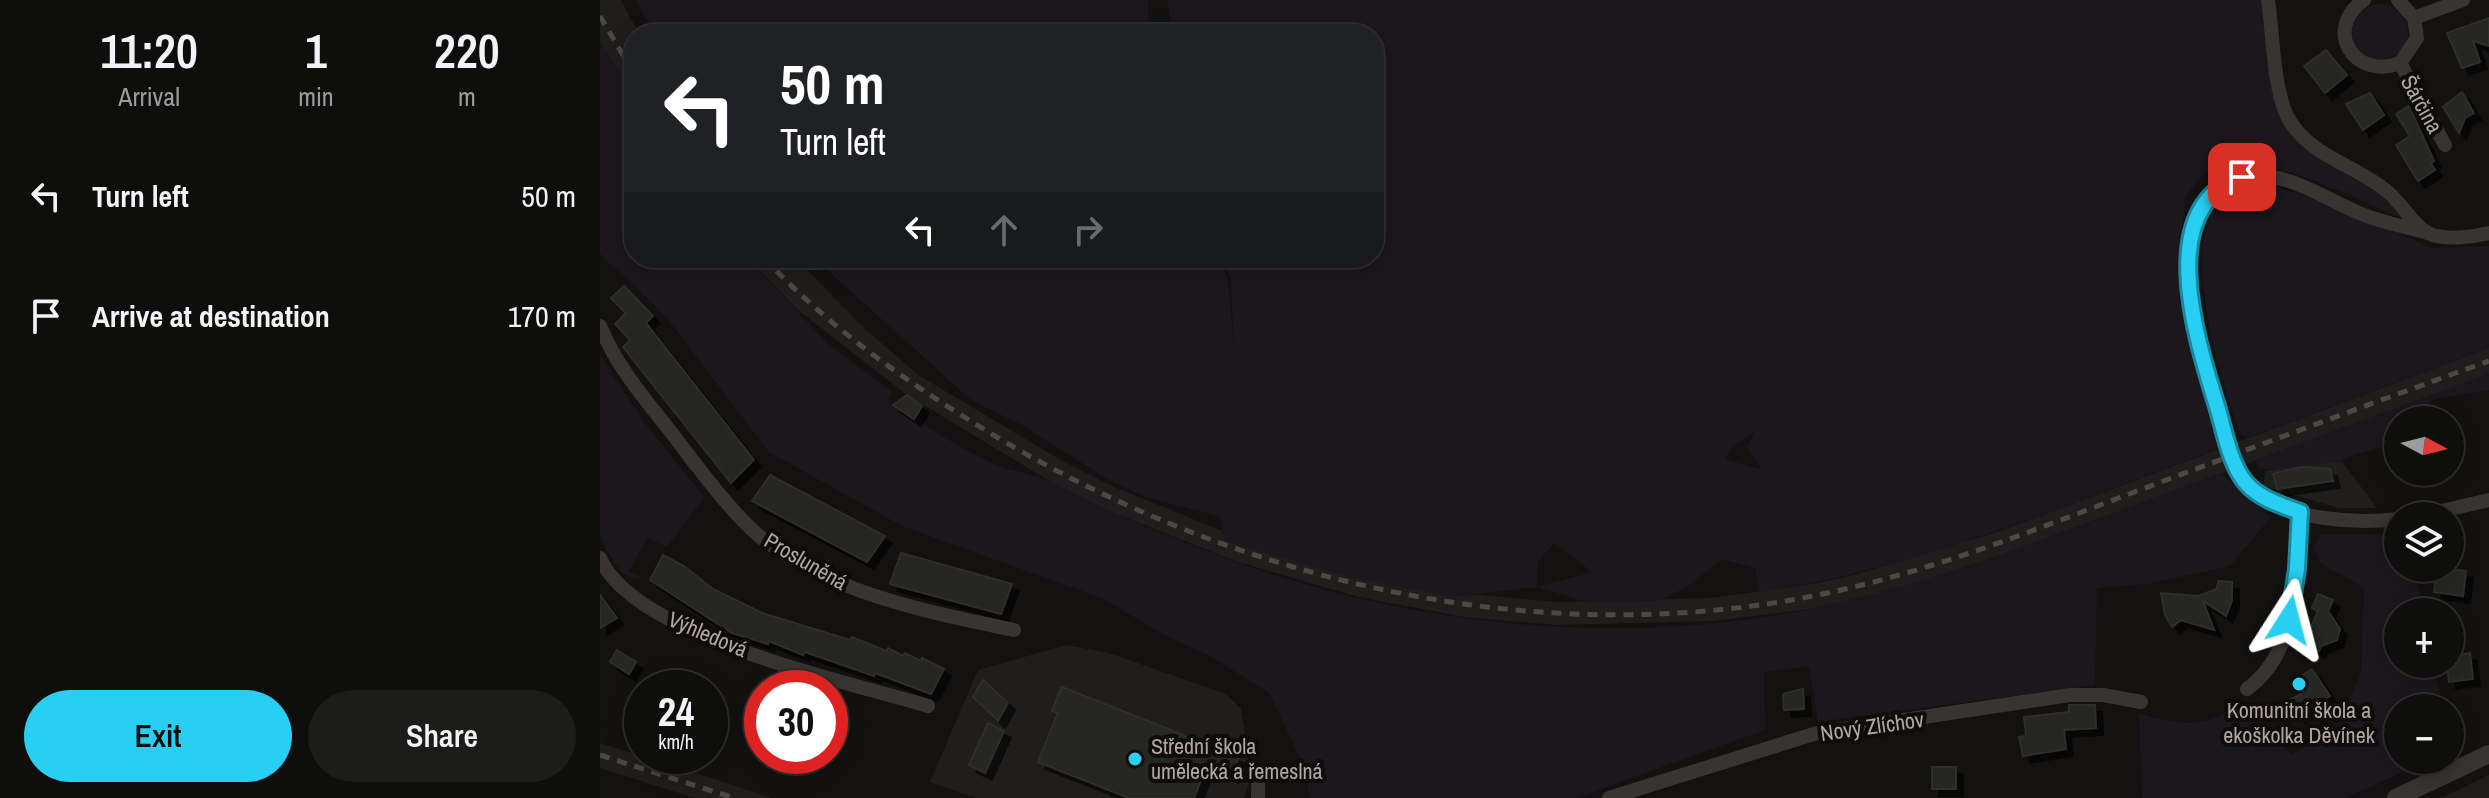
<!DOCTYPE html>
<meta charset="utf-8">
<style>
:root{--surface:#0e0e0d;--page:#1c1c1b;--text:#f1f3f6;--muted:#9b9c9d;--line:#2e2e2e;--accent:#29cff2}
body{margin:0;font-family:"Archivo Narrow",sans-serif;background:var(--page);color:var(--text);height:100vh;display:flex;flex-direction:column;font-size:30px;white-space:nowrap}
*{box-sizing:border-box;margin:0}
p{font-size:26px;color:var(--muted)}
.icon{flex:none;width:44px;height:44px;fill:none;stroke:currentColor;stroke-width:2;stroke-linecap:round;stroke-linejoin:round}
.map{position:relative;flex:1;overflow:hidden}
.side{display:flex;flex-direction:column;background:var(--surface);width:600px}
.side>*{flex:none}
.banner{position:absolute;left:24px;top:24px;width:760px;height:244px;border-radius:32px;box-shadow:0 4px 20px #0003,0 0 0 2px var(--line);background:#202124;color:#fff;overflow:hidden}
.needle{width:52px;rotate:97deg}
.fabs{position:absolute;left:1784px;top:406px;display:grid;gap:16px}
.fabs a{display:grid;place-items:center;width:80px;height:80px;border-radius:50%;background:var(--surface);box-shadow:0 4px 20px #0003,0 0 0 2px var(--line);font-size:40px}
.speed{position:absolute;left:24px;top:670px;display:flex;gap:16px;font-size:40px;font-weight:700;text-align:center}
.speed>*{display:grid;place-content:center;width:104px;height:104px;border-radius:50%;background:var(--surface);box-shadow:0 4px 20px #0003,0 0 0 2px var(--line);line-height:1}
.speed small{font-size:20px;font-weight:400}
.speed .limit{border:12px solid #d22;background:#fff;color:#111}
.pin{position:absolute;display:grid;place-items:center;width:68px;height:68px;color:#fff;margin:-34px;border-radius:16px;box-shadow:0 4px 12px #0006}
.me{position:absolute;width:88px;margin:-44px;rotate:9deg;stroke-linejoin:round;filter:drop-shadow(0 0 6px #0008)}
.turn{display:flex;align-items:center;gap:28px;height:168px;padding:0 24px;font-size:36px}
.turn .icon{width:104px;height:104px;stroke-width:2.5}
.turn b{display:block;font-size:56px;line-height:68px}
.lanes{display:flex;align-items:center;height:76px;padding:0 24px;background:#0003;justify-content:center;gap:40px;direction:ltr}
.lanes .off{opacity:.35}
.eta{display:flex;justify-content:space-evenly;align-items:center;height:136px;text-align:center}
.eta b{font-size:48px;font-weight:600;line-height:56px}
.primary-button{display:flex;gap:16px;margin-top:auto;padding:16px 24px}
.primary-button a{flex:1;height:92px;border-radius:48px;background:var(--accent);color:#111;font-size:32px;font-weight:600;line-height:92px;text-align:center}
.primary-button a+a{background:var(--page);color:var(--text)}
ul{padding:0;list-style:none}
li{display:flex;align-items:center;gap:24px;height:120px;padding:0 24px}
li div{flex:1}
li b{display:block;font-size:30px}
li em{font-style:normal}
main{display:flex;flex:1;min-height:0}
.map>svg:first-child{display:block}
</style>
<main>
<section class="side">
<div class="eta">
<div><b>11:20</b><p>Arrival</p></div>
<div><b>1</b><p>min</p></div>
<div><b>220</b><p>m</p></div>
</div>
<ul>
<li><svg class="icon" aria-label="left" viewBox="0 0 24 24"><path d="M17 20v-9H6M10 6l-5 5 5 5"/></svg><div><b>Turn left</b></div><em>50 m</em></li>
<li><svg class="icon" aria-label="arrive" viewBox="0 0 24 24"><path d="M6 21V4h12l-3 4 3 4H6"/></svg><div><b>Arrive at destination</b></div><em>170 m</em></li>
</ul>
<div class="primary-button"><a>Exit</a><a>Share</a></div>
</section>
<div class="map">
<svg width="1889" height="798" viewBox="0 0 1889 798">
<defs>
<filter id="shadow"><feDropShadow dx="7" dy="7" stdDeviation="0" flood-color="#0009"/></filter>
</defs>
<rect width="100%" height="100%" fill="#131211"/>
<!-- built -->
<g fill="#201e1d">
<path d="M 0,0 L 21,0 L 39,34 L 34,34 L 34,97 L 0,41 Z"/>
<path d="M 148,258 L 195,258 L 265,329 L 320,376 L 459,459 L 514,487 L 642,539 L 869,594 L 956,602 L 1111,598 L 1212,584 L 1254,575 L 1397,532 L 1889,348 L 1889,374 L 1404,554 L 1303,587 L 1217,608 L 1113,621 L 955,625 L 865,617 L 758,597 L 635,561 L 504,509 L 448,480 L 307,395 L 198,310 Z"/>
<path d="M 1722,461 L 1743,463 L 1777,508 L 1739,508 L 1663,486 L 1665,471 Z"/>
<path d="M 467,645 L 509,653 L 626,694 L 641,709 L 652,776 L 644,798 L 375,798 L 330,782 L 378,670 Z"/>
<path d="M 0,743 L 124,782 L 171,798 L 95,798 L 0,768 Z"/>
<path d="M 1889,775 L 1889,798 L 1841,798 L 1873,783 Z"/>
</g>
<!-- green -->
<g fill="#1b171d" fill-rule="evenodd">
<path d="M 36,0 L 548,0 L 549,34 L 54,34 Z"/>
<path d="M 567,0 L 1665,0 L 1677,91 L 1701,142 L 1787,198 L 1808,221 L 1716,181 L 1645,158 L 1626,158 L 1606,171 L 1586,196 L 1578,261 L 1585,317 L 1620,448 C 1468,504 1319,569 1158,592 L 1155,568 L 1122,559 L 1087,587 L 1058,601 L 987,602 L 937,587 L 851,597 L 749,577 L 625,541 L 619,516 L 548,498 L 509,480 L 422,425 L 372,401 L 214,258 L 619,258 L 628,279 L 634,348 L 631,281 L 622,258 L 774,258 L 774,34 L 572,34 ZM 1155,432 L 1147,447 L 1162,470 L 1125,459 L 1132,447 ZM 954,543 L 992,572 L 937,587 L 937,563 Z"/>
<circle cx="1780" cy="32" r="28"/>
<path d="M 0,41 L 34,97 L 34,258 L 148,258 L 228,344 L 292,392 L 287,401 C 320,422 354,445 390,462 C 408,472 431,473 450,481 C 469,490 487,501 507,510 C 547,528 589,544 631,560 C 815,628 1028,648 1221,607 C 1359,577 1489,521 1621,473 L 1671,517 L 1630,566 L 1547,584 L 1497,588 L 1495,685 L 1218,722 L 1209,666 L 1164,672 L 1165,730 L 976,798 L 710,798 L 704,766 L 669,693 L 612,657 L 562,634 L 504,599 L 302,526 L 169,452 L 66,317 L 0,254 Z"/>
<path d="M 1663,182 L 1740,208 L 1832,248 L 1889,246 L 1889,348 L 1647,438 L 1639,433 C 1621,375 1554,188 1663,182 Z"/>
<path d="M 0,356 L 44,422 L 104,497 L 67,547 L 47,538 L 29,571 L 41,577 L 38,580 C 19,577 5,550 0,532 Z"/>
<path d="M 1889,374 L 1889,390 L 1833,399 L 1816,420 L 1798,420 L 1798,442 L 1744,458 L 1743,463 C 1723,461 1667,472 1659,468 L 1655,460 Z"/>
<path d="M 1720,534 L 1798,534 L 1798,568 L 1813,568 L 1825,612 L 1798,612 L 1798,664 L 1835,664 L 1842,708 L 1798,708 L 1798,760 L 1831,760 L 1744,798 L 1542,798 L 1539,714 C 1594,728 1602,727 1651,700 L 1691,755 L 1738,726 L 1761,673 L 1764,588 L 1720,563 L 1714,548 Z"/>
</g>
<!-- building -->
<g fill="#272524" stroke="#2f2d2b" stroke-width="2" filter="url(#shadow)">
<path d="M 1889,18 L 1889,46 L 1873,41 L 1880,62 L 1862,68 L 1847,33 Z"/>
<path d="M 1726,50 L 1747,75 L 1725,93 L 1704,66 Z"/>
<path d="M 1862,92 L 1874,113 L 1865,118 L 1859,133 L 1843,107 Z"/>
<path d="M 1770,93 L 1784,115 L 1763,130 L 1746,104 Z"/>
<path d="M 1809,106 L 1834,161 L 1831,163 L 1835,170 L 1818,181 L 1796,145 L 1810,136 L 1796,114 Z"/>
<path d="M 24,286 L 53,316 L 46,323 L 154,460 L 131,483 L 23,347 L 30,340 L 15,324 L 26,313 L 11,298 Z"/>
<path d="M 307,395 L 322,406 L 314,419 L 293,405 Z"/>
<path d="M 1701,467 L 1730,469 L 1733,481 L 1677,489 L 1673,474 Z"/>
<path d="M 170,475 L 285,536 L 267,562 L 152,501 Z"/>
<path d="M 301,553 L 412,584 L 401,614 L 290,584 Z"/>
<path d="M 63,555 L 84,566 L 113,589 L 162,613 L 250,640 L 252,637 L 286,651 L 288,648 L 303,656 L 305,653 L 321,661 L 322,658 L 344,669 L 331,694 L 275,673 L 274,676 L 205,652 L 203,655 L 169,641 L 168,644 L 132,633 L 50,580 Z"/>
<path d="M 1837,568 L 1866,571 L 1863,596 L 1834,592 Z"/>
<path d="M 1618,581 L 1632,582 L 1632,600 L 1626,616 L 1603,601 L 1614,630 L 1581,620 L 1572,627 L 1565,615 L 1561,593 L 1598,596 L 1617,589 Z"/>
<path d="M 1718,594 L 1733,600 L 1728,611 L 1740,629 L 1737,640 L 1721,646 L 1719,651 L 1708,646 L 1713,634 L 1709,632 L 1718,611 L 1712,608 Z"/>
<path d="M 0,595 L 17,618 L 0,628 Z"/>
<path d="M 17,650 L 36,662 L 29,674 L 10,662 Z"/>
<path d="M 1870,653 L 1873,679 L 1849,682 L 1847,664 L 1850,664 L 1850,656 Z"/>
<path d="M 1712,669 L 1730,696 L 1698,716 L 1688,700 L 1700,695 L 1693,681 Z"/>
<path d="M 383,680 L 408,703 L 398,721 L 373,697 Z"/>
<path d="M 462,687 L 639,757 L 631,776 L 607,765 L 594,798 L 529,798 L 438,762 L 458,713 L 452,711 Z"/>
<path d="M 1203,689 L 1204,709 L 1184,710 L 1183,694 Z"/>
<path d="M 1469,705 L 1495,705 L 1496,728 L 1464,730 L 1466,749 L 1423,756 L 1419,737 L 1426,736 L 1424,717 L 1469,712 Z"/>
<path d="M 388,723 L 404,731 L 385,773 L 369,765 Z"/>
<rect x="1332" y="767" width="24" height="22"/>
</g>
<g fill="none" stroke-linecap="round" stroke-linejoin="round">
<!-- minor -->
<g stroke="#383432" stroke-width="14">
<path d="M 1668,0 C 1673,33 1673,86 1687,116 C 1708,157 1758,165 1789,193 C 1802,204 1813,225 1828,233 C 1843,241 1873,237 1889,233"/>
<path d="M 1764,0 C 1723,28 1753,81 1800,63 L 1817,38 L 1814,18 L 1798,0"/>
<path d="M 1814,18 L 1863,0"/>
<path d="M 1800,63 L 1845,145"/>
<path d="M 0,326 C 17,367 44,398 71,432 C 93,461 135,518 163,539 C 237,595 325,611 414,630"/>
<path d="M 1820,516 L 1889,500"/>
<path d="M 1798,519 C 1755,524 1692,520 1656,493 C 1630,472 1624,430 1615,399 C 1598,345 1553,193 1644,177 C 1687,169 1725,200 1764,215 C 1784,223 1807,227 1828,233"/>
<path d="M 0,558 C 34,637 249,682 328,706"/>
<path d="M 1647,689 C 1701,650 1696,571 1700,512"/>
<path d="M 658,774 L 658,798"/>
<path d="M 1009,798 L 1217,733 L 1470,695 L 1503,695 L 1541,702"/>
</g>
<!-- tertiary -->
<path stroke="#383432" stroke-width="18" d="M 1796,798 L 1889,754"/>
<!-- rail -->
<g stroke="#4d4745" stroke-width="5" stroke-dasharray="10 8" stroke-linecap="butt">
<path d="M 0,16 L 34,74"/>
<path d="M 164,258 C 225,323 294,373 369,420 C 618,577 926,654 1218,595 C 1326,573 1427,533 1529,494 C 1649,449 1769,404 1889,361"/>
<path d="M 0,755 L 134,798"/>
</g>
</g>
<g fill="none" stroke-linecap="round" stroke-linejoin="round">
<!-- route casing -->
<g stroke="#1b879d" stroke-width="20">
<path id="route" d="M 1642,177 C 1553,206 1597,341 1616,403 C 1624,428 1629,463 1646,483 C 1660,499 1681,505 1700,512 L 1697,569 L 1689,620"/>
</g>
<!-- route -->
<use href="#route" stroke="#29cff2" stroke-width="14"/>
</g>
<!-- markers -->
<g fill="#29cff2" stroke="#0e0d0c" stroke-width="3">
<circle cx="1699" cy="684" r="8"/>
<circle cx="535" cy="759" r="8"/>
</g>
<g text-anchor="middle" stroke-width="8" stroke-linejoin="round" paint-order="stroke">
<!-- street labels -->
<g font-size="22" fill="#b3a6a2" stroke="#0e0d0c">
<text transform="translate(1822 104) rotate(61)" y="8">Šárčina</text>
<text transform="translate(206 561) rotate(30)" y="8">Prosluněná</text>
<text transform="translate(108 634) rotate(23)" y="8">Výhledová</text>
<text transform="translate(1272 726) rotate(-8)" y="8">Nový Zlíchov</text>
</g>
<!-- poi labels -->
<g font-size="22" fill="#b3a6a2" stroke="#0e0d0c">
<text x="1699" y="718">Komunitní škola a<tspan x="1699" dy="25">ekoškolka Děvínek</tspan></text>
<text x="551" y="754" text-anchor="start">Střední škola<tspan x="551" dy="25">umělecká a řemeslná</tspan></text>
</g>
</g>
</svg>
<div class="fabs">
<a><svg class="needle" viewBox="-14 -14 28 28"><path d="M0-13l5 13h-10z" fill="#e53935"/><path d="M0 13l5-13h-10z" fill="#9b9c9d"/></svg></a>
<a><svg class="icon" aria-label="layers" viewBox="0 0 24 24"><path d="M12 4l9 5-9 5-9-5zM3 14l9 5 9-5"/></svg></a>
<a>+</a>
<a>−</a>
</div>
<div class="speed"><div>24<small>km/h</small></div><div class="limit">30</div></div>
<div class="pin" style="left:1642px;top:177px;background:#d93025"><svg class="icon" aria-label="arrive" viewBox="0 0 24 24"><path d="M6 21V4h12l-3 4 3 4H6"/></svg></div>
<svg class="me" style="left:1689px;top:620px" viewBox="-20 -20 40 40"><path d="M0-17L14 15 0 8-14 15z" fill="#29cff2" stroke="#fff" stroke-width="4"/></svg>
<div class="banner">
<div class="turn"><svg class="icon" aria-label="left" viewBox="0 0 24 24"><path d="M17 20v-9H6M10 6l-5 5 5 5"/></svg><div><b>50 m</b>Turn left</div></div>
<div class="lanes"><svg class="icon" aria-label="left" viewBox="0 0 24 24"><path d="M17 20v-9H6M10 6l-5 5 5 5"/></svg><svg class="icon off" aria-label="ahead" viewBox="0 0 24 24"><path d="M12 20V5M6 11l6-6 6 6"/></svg><svg class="icon off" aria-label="right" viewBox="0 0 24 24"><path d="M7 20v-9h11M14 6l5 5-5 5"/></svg></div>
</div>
</div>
</main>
